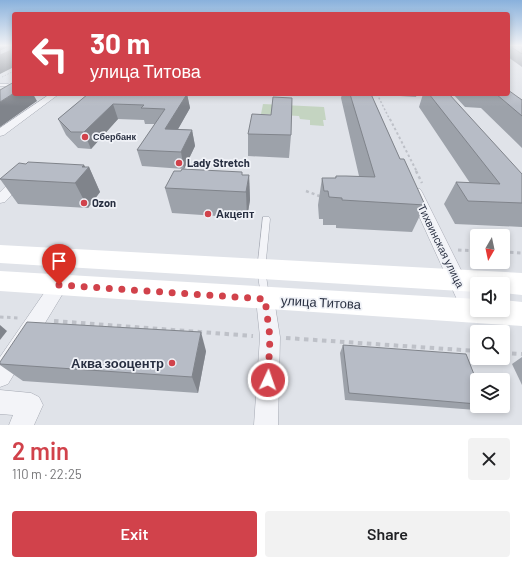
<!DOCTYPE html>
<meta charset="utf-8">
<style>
:root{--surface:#fff;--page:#f2f2f2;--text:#202124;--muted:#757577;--accent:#d1424b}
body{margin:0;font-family:Barlow,sans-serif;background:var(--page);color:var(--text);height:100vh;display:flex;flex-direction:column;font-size:15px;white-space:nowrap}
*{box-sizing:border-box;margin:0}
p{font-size:13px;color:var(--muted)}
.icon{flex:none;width:22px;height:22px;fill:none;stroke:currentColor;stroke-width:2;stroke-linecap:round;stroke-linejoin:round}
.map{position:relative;height:425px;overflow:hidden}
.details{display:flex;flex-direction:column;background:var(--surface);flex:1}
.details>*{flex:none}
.top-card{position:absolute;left:12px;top:12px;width:498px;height:84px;border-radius:4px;box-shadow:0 2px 6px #0003;background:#d1424b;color:#fff;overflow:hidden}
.needle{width:26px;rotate:189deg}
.buttons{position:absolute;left:470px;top:229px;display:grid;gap:8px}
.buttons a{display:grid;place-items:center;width:40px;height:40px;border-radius:4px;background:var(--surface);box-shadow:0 2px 6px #0003;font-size:20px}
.pin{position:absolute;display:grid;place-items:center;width:34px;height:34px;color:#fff;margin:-41px -17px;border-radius:50% 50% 50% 0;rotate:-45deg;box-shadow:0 0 4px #0007}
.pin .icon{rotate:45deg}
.me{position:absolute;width:44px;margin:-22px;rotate:3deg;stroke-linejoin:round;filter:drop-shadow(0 0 3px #0008)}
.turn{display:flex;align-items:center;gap:14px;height:84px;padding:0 12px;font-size:18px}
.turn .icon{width:52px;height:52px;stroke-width:2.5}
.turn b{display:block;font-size:28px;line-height:34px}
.round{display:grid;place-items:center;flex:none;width:42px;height:42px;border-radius:4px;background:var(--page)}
.headline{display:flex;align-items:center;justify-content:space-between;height:68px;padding:0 12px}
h1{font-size:24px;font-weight:600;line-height:30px;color:var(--accent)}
.button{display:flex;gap:8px;margin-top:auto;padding:8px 12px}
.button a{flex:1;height:46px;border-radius:4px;background:var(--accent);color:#fff;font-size:16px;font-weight:600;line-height:46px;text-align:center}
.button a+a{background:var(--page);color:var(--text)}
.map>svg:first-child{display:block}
</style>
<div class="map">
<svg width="522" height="425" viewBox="0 0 522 425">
<rect width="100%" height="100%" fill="#e0e3e9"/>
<!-- green -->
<path fill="#c4d4c1" d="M 263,104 L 324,107 L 326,120 L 323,120 L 324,126 L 310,125 L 310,120 L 300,119 L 299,116 L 261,114 Z"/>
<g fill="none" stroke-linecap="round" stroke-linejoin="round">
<!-- lane casing -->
<g stroke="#a5a9b3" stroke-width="1">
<g id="lane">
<path d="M 0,84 L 8,84 L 10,85 L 8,86 L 0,86 Z"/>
<path d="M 263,217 L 269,217 L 270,219 L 265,270 L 269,295 L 268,298 L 265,299 L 262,298 L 261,295 L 257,270 Z"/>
</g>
</g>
<!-- street casing -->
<g stroke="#a5a9b3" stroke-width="1">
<g id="street">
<path d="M 50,94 L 59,94 L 4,135 L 0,136 L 0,128 Z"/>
<path d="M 13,183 L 18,184 L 19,187 L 5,202 L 0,203 L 0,192 L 8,184 Z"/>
<path d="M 415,188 L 420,189 L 422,192 L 477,302 L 477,310 L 481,311 L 479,317 L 472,320 L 465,317 L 408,192 L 410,189 Z"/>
<path d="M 59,278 L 65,280 L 68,285 L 65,290 L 8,384 L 0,387 L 0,357 L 53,280 Z"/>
<path d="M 265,291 L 271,293 L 274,299 L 280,337 L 278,425 L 254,425 L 260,337 L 256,299 L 259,293 Z"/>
<path d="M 0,390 L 31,393 L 39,397 L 43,405 L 34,425 L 9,425 L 13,415 L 0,414 Z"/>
</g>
</g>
<!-- path-far5 -->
<path stroke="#bec1c8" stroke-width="1" stroke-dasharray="1.5 1.5" stroke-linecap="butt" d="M 2,77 L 14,71"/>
<!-- path-far4 -->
<path stroke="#bec1c8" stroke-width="1.5" stroke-dasharray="2 2" stroke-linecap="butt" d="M 377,94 L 390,120"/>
<!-- path-far3 -->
<path stroke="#bec1c8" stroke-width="2" stroke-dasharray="2.5 2.5" stroke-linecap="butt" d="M 390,119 L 417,172"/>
<!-- path-far2 -->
<g stroke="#bec1c8" stroke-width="2.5" stroke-dasharray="3 3" stroke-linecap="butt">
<path d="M 416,171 L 422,183"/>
<path d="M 306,191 L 322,197"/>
</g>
<!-- path-far1 -->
<g stroke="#bec1c8" stroke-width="3" stroke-dasharray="3.5 3.5" stroke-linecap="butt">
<path d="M 458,250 L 477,251"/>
<path d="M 503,252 L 522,253"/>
<path d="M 0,317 L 19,318"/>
</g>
<!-- path -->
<g stroke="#bec1c8" stroke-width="4" stroke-dasharray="4.5 4.5" stroke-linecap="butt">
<path d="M 54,321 L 253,336"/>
<path d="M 286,338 L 477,351"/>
<path d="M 503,353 L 522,354"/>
</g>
<!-- lane -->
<use href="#lane" fill="#f3f4f8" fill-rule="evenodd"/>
<!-- street -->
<use href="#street" fill="#f3f4f8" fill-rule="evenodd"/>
<!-- secondary -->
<g fill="#fff" fill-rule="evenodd">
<path d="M 0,245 L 522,273 L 522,295 L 503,293 L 503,284 L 477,284 L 477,292 L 0,263 Z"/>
<path d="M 0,271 L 477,299 L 477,310 L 503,310 L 503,300 L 522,302 L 522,326 L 0,291 Z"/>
</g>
</g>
<!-- wall -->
<g fill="#9da2aa">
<path d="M 508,46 L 522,46 L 522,67 L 508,57 Z"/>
<path d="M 88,94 L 187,94 L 190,108 L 178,129 L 192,130 L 195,146 L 184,169 L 142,166 L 137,150 L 155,124 L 145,124 L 144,120 L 118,119 L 91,149 L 78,148 L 66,135 L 58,119 Z"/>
<path d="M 342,94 L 371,94 L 400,159 L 425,205 L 412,232 L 336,228 L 336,225 L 323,225 L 323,219 L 319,219 L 318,205 L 322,178 L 335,178 L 336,176 L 359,176 L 341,98 Z"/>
<path d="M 398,94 L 417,94 L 416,97 L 400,96 Z"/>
<path d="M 423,94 L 449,94 L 522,203 L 522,227 L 455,224 L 444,204 L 456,182 L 470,183 L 419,107 Z"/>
<path d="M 453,94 L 508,94 L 522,100 L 522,148 L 481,108 L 465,107 Z"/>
<path d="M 271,115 L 291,135 L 289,158 L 248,156 L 248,134 Z"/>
<path d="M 84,165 L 85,167 L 89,167 L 100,192 L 88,208 L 18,204 L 0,179 Z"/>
<path d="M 242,175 L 249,175 L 250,200 L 247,218 L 172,213 L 165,188 Z"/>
<path d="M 343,345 L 477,382 L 477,406 L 484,406 L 476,410 L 345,400 L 340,353 Z"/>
<path d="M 206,351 L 198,393 L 23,381 L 0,365 L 0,362 Z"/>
<path d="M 522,357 L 522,385 L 512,364 Z"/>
</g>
<!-- shaded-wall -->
<g fill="#80848b">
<path d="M 0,46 L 8,46 L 14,49 L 14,67 L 0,74 Z"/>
<path d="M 14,93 L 14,94 L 33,94 L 37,101 L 0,127 L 0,102 Z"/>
<path d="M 187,94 L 190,108 L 169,145 L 165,129 Z"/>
<path d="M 113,104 L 118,119 L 91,149 L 84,132 Z"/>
<path d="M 192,130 L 195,146 L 184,169 L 181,152 Z"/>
<path d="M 84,165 L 87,170 L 89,167 L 100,192 L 88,208 L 75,183 L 82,167 Z"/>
<path d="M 249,175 L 250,200 L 247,218 L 246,192 Z"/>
<path d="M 0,325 L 7,331 L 0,340 Z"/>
<path d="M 201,332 L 206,351 L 198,393 L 192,377 Z"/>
</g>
<!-- building -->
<g fill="#b7bcc6" stroke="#80848b">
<path d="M 8,46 L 14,46 L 14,49 L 0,55 L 0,50 L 7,47 Z"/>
<path d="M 510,46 L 522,46 L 522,54 Z"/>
<path d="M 14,82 L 14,93 L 0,102 L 0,90 Z"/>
<path d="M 508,90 L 522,100 L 522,116 L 496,94 L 508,94 Z"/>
<path d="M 88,94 L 187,94 L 165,129 L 192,130 L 181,152 L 137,150 L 165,109 L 141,108 L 144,105 L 113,104 L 84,132 L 71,132 L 58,119 Z"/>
<path d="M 350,94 L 371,94 L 400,159 L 404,159 L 425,205 L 342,200 L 342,198 L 329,197 L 328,191 L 324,191 L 322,178 L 336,178 L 336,176 L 346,176 L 375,177 Z"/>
<path d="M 429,94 L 449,94 L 522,174 L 522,203 L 468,201 L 456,182 L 500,184 Z"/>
<path d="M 273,97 L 292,98 L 291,135 L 248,134 L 252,114 L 271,115 Z"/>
<path d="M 28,162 L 84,165 L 82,167 L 89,167 L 75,183 L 0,179 L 19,163 L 26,164 Z"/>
<path d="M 182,169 L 242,172 L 242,175 L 249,175 L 246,192 L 165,188 L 174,171 L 181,171 Z"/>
<path d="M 27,322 L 201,332 L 192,377 L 0,364 L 0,362 Z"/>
<path d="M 343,345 L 466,354 L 477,382 L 477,404 L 349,393 Z"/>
</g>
<!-- sky -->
<linearGradient id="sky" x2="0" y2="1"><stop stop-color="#89b1dc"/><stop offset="0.43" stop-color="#f1f2f5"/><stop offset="1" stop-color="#f1f2f5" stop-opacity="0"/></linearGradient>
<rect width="522" height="106" fill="url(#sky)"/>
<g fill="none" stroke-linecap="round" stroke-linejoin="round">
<!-- route -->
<path stroke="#d1424b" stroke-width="7" stroke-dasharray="0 12.6" d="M 59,285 L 265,299 L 270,337 L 268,380"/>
</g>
<!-- markers -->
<g fill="#d1424b" stroke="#f0f2f7" stroke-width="1.5">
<circle cx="85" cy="137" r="4"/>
<circle cx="179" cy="163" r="4"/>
<circle cx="84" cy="203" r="4"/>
<circle cx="208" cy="214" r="4"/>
<circle cx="172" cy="363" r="4"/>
</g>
<g text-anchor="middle" stroke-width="3.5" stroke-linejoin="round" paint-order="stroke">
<!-- far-poi labels -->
<g font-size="9" font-weight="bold" fill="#282f41" stroke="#f0f2f7" text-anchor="start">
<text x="93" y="140">Сбербанк</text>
</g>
<!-- poi labels -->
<g font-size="11" font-weight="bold" fill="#282f41" stroke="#f0f2f7" text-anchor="start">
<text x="187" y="167">Lady Stretch</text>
<text x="92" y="207">Ozon</text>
<text x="216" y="218">Акцепт</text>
</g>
<!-- street labels -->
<g font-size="11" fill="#282f41" stroke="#f0f2f7">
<text transform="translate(441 246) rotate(64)" y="4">Тихвинская улица</text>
</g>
<!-- near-street labels -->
<g font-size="13" fill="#282f41" stroke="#f0f2f7">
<text transform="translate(321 302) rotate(3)" y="5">улица Титова</text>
</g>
<!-- near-poi labels -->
<g font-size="13" font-weight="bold" fill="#282f41" stroke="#f0f2f7" text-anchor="end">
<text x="164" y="368">Аква зооцентр</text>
</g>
</g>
</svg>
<div class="buttons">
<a><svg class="needle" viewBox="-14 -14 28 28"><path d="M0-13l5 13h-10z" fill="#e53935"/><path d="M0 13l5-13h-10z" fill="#757577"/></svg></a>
<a><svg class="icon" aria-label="sound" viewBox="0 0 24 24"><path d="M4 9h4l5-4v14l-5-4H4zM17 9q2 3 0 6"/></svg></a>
<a><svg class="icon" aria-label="search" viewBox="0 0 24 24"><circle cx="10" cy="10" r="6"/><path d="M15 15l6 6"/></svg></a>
<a><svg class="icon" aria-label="layers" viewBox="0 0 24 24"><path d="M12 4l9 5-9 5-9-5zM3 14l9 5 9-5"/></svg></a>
</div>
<div class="pin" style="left:59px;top:285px;background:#d93025"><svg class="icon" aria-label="arrive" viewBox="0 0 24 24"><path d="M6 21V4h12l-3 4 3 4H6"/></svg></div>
<svg class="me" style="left:268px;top:380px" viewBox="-20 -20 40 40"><circle r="17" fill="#d1424b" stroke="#fff" stroke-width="3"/><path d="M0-11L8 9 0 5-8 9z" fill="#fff"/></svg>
<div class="top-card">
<div class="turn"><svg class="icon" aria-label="left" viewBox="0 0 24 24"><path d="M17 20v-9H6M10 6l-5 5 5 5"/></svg><div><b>30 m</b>улица Титова</div></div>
</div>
</div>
<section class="details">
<div class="headline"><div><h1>2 min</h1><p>110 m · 22:25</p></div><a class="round"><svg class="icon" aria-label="close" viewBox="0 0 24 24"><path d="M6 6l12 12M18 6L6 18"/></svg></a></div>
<div class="button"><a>Exit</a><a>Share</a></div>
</section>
